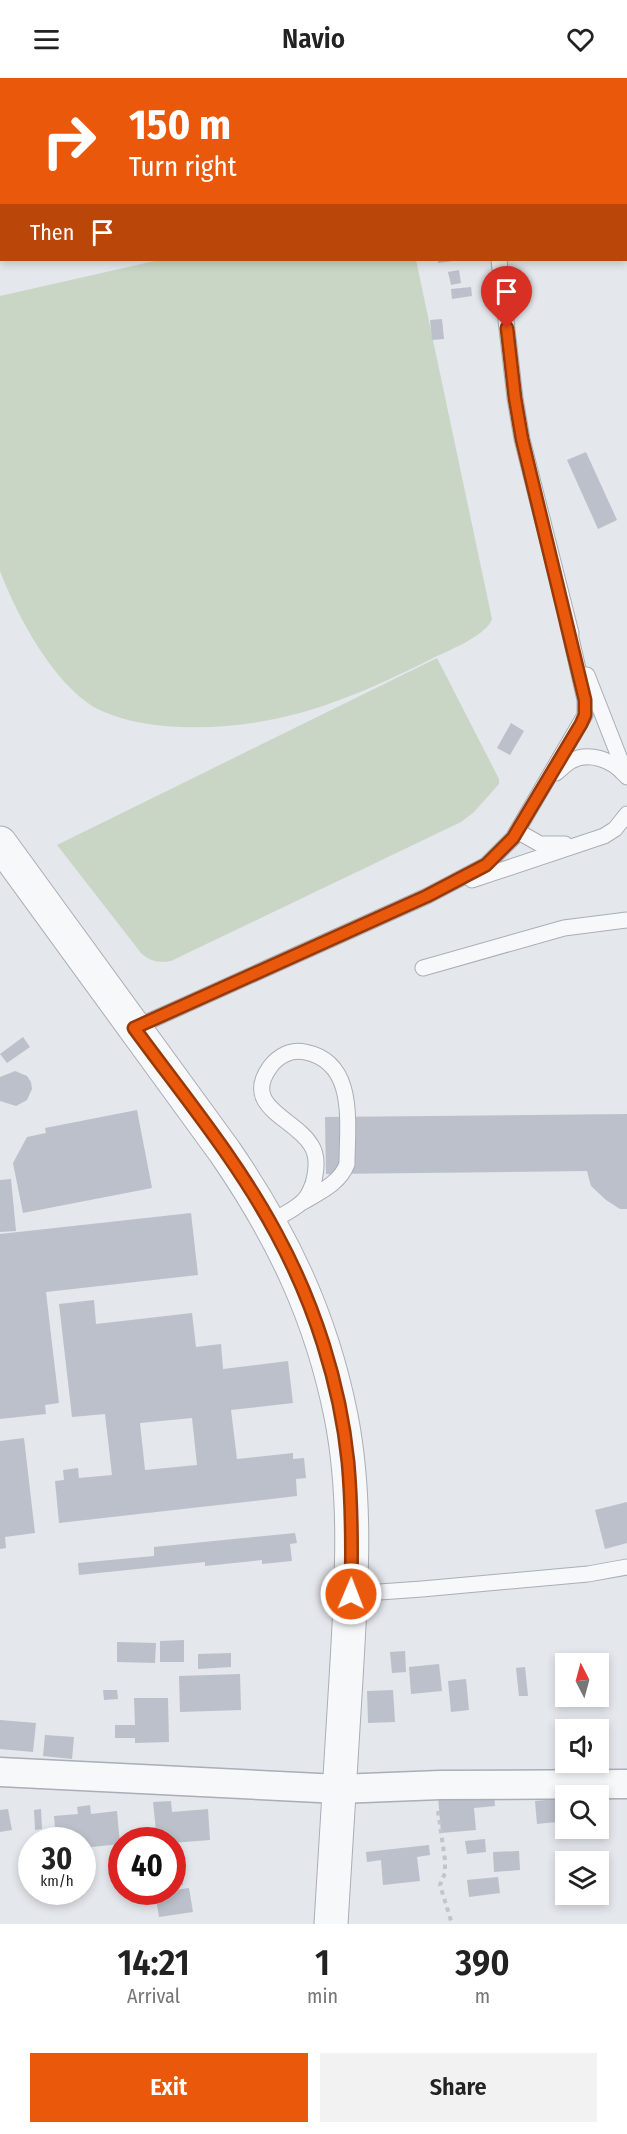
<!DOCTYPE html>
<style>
:root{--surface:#fff;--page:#f2f2f2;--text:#222;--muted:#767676;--accent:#ea580c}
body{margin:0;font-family:"Fira Sans Condensed",sans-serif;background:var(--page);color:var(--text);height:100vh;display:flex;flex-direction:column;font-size:22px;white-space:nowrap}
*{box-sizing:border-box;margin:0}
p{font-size:20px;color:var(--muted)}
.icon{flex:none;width:33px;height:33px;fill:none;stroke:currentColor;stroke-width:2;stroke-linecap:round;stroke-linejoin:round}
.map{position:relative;height:1846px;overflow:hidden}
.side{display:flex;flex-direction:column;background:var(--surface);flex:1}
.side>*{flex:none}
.hud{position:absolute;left:0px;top:0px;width:627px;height:183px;box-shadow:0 3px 9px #0003;background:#ea580c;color:#fff;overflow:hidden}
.needle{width:39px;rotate:354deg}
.fabs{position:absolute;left:555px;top:1575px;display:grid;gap:12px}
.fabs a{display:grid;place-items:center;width:54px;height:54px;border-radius:0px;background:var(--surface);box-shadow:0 3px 9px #0003;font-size:30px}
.speed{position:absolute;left:18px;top:1749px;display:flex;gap:12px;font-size:30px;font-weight:700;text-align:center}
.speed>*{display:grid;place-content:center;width:78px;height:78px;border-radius:50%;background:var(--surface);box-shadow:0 3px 9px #0003;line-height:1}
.speed small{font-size:15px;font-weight:400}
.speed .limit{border:9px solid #d22;background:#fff;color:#111}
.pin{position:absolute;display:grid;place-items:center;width:51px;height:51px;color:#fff;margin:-62px -26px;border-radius:50% 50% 50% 0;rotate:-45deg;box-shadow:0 0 6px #0007}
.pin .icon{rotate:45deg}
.me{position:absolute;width:66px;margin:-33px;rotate:1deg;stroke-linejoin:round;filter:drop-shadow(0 0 4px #0008)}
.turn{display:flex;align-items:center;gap:21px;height:126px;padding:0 30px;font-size:27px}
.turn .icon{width:78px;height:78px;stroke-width:2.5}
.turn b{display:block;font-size:42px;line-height:51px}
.then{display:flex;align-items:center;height:57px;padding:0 30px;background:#0003;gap:12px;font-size:22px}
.eta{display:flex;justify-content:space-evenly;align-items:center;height:102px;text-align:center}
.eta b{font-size:36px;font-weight:600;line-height:42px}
.action{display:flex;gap:12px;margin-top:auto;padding:12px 30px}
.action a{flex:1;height:69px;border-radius:0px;background:var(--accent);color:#fff;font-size:24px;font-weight:600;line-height:69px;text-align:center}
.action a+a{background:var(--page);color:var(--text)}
header{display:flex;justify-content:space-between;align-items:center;height:78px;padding:0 30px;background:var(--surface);font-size:27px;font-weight:600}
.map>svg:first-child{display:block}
</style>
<header><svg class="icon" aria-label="menu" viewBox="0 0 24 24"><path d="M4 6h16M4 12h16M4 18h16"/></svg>Navio<svg class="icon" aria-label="heart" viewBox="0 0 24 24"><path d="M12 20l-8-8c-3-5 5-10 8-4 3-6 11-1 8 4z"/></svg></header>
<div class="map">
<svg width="627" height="1846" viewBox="0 0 627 1846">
<rect width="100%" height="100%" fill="#e4e7ec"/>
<!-- green -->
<g fill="#c9d6c5">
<path d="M 159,182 L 416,182 L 492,541 C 487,557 448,573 433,580 C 350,622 277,652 182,649 C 156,648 126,644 102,633 C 57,613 17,538 0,493 L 0,218 Z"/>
<path d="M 437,580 L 499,701 L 499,706 L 474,734 L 461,744 L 171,883 C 159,885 151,884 141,875 L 57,767 Z"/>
</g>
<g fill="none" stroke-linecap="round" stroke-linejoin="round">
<!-- stream -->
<g stroke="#9fb4cc" stroke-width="8">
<path d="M 426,2 L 428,0"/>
<path d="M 0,133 L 2,133"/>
</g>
</g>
<!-- building -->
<g fill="#bbc0ca" fill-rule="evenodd">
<path d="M 438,182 L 452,182 L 453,183 L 438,185 Z"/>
<path d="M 459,192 L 461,205 L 451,207 L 448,194 Z"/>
<path d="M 471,209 L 472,218 L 452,221 L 451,211 Z"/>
<path d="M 442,241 L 444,261 L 432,262 L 430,242 Z"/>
<path d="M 586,374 L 617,442 L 598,451 L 567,382 Z"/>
<path d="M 511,645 L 524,653 L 510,677 L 497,670 Z"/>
<path d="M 23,959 L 30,969 L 7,985 L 0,976 Z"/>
<path d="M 15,993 L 27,998 L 31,1004 L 32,1011 L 27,1022 L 16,1028 L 0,1023 L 0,999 Z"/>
<path d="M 137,1032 L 152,1110 L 23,1135 L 13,1085 L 27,1059 L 46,1055 L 45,1050 Z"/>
<path d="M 627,1036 L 627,1131 L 620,1131 L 606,1122 L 591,1108 L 587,1093 L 326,1096 L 325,1039 Z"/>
<path d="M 11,1101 L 16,1153 L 0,1154 L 0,1102 Z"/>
<path d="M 191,1135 L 198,1197 L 46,1214 L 59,1325 L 45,1327 L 46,1336 L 0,1341 L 0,1156 Z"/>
<path d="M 94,1222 L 96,1246 L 192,1235 L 196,1269 L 221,1266 L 223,1291 L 288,1283 L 293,1325 L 231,1332 L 237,1381 L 293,1375 L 293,1381 L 304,1380 L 306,1400 L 296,1401 L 297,1418 L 59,1445 L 55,1403 L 64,1402 L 63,1392 L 78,1390 L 79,1400 L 112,1397 L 105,1336 L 72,1339 L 59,1226 ZM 192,1340 L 197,1387 L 145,1392 L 140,1345 Z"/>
<path d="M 24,1360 L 35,1455 L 5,1459 L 6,1470 L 0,1471 L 0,1363 Z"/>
<path d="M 627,1424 L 627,1465 L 605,1471 L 595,1432 Z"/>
<path d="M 295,1455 L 297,1465 L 290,1466 L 292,1483 L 262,1486 L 262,1482 L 205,1488 L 205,1484 L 79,1497 L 78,1485 L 154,1478 L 154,1469 Z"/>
<path d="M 184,1562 L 184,1584 L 160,1584 L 160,1563 Z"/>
<path d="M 117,1564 L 156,1565 L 155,1585 L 117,1584 Z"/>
<path d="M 405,1573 L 406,1594 L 392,1595 L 390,1574 Z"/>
<path d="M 231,1575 L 231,1589 L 198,1591 L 198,1576 Z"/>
<path d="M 439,1586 L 442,1613 L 411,1616 L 409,1589 Z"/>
<path d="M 525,1589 L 528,1618 L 519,1618 L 516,1590 Z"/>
<path d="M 240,1596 L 241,1632 L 180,1634 L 179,1598 Z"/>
<path d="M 466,1601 L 469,1632 L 451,1634 L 448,1603 Z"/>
<path d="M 103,1612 L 117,1612 L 118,1621 L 104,1622 Z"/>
<path d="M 393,1612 L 395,1644 L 368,1645 L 367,1613 Z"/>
<path d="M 134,1620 L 168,1620 L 169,1664 L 135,1665 L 135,1660 L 115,1660 L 115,1647 L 135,1647 Z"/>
<path d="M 0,1642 L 36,1645 L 33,1674 L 0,1671 Z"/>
<path d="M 45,1657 L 74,1659 L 72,1681 L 43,1678 Z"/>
<path d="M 494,1713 L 495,1728 L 474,1730 L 476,1752 L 441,1755 L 438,1718 Z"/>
<path d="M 566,1720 L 566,1743 L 537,1746 L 535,1723 Z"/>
<path d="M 598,1721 L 602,1721 L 605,1737 L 598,1738 Z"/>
<path d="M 171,1723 L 172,1734 L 208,1731 L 210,1762 L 172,1765 L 172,1762 L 147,1762 L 146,1753 L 156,1753 L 153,1724 Z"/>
<path d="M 90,1727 L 91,1736 L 117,1733 L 120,1766 L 82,1770 L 82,1762 L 67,1762 L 66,1760 L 56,1761 L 54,1738 L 78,1736 L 77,1729 Z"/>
<path d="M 8,1731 L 12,1752 L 0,1754 L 0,1732 Z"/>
<path d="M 41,1731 L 42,1751 L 35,1752 L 34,1732 Z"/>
<path d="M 485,1761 L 486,1774 L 467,1776 L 465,1763 Z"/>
<path d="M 429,1767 L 430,1777 L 417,1779 L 420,1803 L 383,1807 L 381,1782 L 367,1784 L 366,1774 Z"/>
<path d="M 179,1773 L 183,1807 L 172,1808 L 172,1774 Z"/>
<path d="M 519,1773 L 520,1792 L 494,1794 L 493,1774 Z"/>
<path d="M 498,1799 L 500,1815 L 469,1819 L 467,1802 Z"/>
<path d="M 189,1810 L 193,1834 L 159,1839 L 155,1815 Z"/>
</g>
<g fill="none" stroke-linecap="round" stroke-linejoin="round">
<!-- service casing -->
<g stroke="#a9aeb7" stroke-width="17">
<g id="service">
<path d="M 480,0 L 480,2"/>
<path d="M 499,182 L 515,320 L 522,361 L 571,555"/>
<path d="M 587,597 L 627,699"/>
<path d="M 556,695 C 561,691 566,686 571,683 C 589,673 612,682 624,696"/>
<path d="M 517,753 L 540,766 L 565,766"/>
<path d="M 472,802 L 604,758 L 615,751 L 627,736"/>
<path d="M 423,890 L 564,850 L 627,842"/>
<path d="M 134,950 L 427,818 L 486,787 L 513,760 L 585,637 L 585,622 L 568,547"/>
<path d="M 270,1144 C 280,1138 292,1133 301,1125 C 308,1120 314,1106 315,1097 C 317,1086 317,1076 311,1067 C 295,1040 241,1029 270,989 C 278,978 291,971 305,974 C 357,984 347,1046 347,1086 C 340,1105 320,1114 303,1124"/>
<path d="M 351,1516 L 422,1511 L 588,1496 L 627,1489"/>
</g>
</g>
<!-- minor casing -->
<g stroke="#a9aeb7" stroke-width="31">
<path id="minor" d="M 0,1694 L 339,1711 L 440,1707 L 627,1706"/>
</g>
<!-- tertiary casing -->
<g stroke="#a9aeb7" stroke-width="35">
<path id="tertiary" d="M 0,765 L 225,1074 C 282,1157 321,1238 341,1338 C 358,1424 351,1513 346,1601 C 341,1683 336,1764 331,1846"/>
</g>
<!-- path -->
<g stroke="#c2c5cb" stroke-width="4" stroke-dasharray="4.5 4.5" stroke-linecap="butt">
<path d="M 407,2 L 408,0"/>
<path d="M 0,120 L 2,120"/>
<path d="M 438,1733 L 445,1782 L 445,1795 L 440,1807 L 452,1846"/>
</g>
<!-- service -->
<use href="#service" stroke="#f7f8fa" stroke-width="15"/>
<!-- minor -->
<use href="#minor" stroke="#f7f8fa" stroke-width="28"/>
<!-- tertiary -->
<use href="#tertiary" stroke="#f7f8fa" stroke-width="33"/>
</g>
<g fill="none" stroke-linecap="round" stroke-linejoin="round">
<!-- route casing -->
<g stroke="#983908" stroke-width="15">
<path id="route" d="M 351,1516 C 352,1472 352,1428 348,1384 C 340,1305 314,1225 276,1155 C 237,1082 183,1017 134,950 L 427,818 L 486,787 L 513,760 L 581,646 L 585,637 L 585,622 L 522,361 L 515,320 L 507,250"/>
</g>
<!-- route -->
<use href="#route" stroke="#ea580c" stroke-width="10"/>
</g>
</svg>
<div class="fabs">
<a><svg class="needle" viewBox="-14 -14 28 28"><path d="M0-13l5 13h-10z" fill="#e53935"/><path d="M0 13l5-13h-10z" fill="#767676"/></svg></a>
<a><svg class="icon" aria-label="sound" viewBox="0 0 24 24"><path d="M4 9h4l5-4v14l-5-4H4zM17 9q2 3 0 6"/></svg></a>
<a><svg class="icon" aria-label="search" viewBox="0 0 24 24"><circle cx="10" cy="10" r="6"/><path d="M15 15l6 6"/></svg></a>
<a><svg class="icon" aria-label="layers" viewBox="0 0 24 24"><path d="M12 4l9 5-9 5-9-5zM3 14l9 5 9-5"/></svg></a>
</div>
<div class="speed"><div>30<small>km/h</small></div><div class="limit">40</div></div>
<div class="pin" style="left:507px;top:250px;background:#d93025"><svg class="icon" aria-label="arrive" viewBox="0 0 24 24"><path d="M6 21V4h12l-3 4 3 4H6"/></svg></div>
<svg class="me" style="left:351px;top:1516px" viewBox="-20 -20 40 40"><circle r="17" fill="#ea580c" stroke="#fff" stroke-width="3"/><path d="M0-11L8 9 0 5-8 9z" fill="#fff"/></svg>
<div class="hud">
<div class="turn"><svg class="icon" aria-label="right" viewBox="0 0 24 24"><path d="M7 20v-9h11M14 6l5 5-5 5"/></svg><div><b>150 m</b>Turn right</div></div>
<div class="then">Then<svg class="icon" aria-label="arrive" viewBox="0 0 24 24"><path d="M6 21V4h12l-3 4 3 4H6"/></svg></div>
</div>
</div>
<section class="side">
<div class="eta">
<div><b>14:21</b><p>Arrival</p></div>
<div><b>1</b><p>min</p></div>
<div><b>390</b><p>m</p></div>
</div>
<div class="action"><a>Exit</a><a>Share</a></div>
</section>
